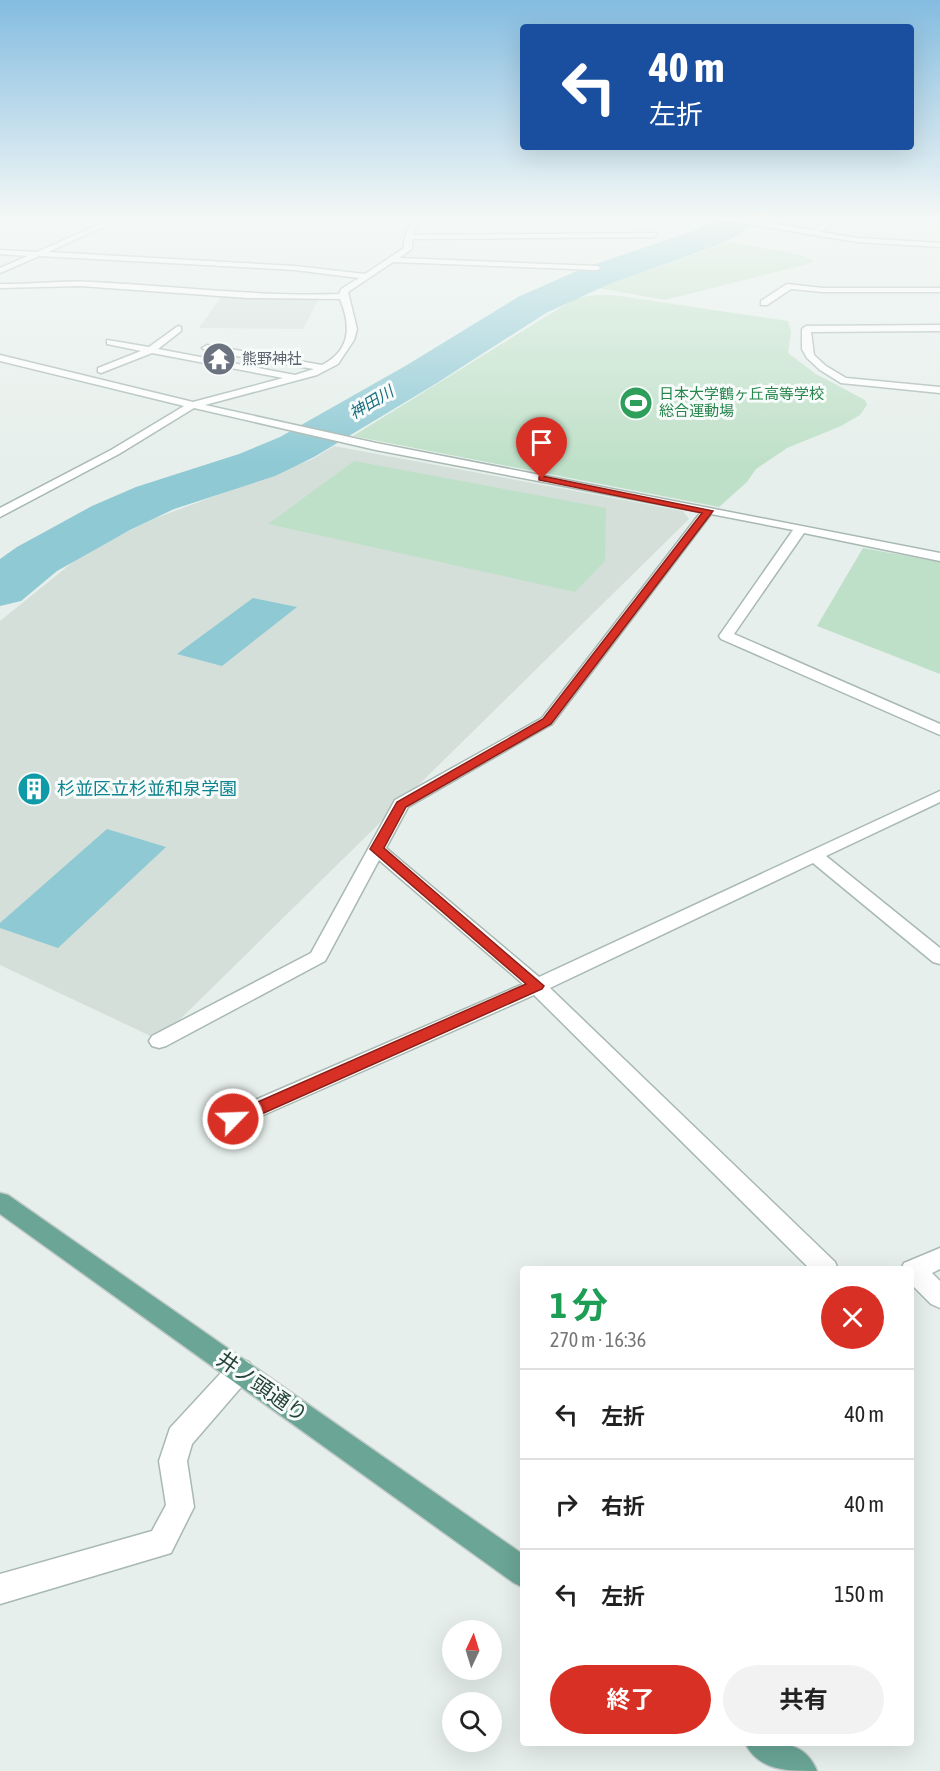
<!DOCTYPE html>
<html lang="ja">
<meta charset="utf-8">
<style>
:root{--surface:#fff;--page:#f2f2f2;--text:#222;--muted:#767676;--line:#e0e0e0;--accent:#d93025}
body{margin:0;font-family:"Asap Condensed","Noto Sans JP",sans-serif;background:var(--page);color:var(--text);height:100vh;display:flex;flex-direction:column;font-size:22px;white-space:nowrap}
*{box-sizing:border-box;margin:0}
p{font-size:20px;color:var(--muted)}
.icon{flex:none;width:33px;height:33px;fill:none;stroke:currentColor;stroke-width:2;stroke-linecap:round;stroke-linejoin:round}
.map{position:relative;flex:1;overflow:hidden}
.sheet{position:absolute;left:520px;top:1266px;width:394px;height:480px;display:flex;flex-direction:column;background:var(--surface);border-radius:6px;box-shadow:0 6px 24px #0002}
.sheet>*{flex:none}
.banner{position:absolute;left:520px;top:24px;width:394px;height:126px;border-radius:6px;box-shadow:0 6px 24px #0002;background:#1a4fa0;color:#fff;overflow:hidden}
.needle{width:39px;rotate:4deg}
.buttons{position:absolute;left:442px;top:1620px;display:grid;gap:12px}
.buttons a{display:grid;place-items:center;width:60px;height:60px;border-radius:50%;background:var(--surface);box-shadow:0 6px 24px #0002;font-size:30px}
.pin{position:absolute;display:grid;place-items:center;width:51px;height:51px;color:#fff;margin:-62px -26px;border-radius:50% 50% 50% 0;rotate:-45deg;box-shadow:0 0 6px #0007}
.pin .icon{rotate:45deg}
.me{position:absolute;width:66px;margin:-33px;rotate:66deg;stroke-linejoin:round;filter:drop-shadow(0 0 4px #0008)}
.turn{display:flex;align-items:center;gap:21px;height:126px;padding:0 30px;font-size:27px}
.turn .icon{width:78px;height:78px;stroke-width:2.5}
.turn b{display:block;font-size:42px;line-height:51px}
.round{display:grid;place-items:center;flex:none;width:63px;height:63px;border-radius:32px;background:var(--page)}
.overview{display:flex;align-items:center;justify-content:space-between;height:102px;padding:0 30px}
h1{font-size:36px;font-weight:700;line-height:45px;color:#1e9e55}
.button{display:flex;gap:12px;margin-top:auto;padding:12px 30px}
.button a{flex:1;height:69px;border-radius:36px;background:var(--accent);color:#fff;font-size:24px;font-weight:700;line-height:69px;text-align:center}
.button a+a{background:var(--page);color:var(--text)}
ul{padding:0;list-style:none}
li{display:flex;align-items:center;gap:18px;height:90px;padding:0 30px;border-top:2px solid var(--line)}
li div{flex:1}
li b{display:block;font-size:22px}
li em{font-style:normal}
.map>svg:first-child{display:block}
</style>
<div class="map">
<svg width="940" height="1771" viewBox="0 0 940 1771">
<rect width="100%" height="100%" fill="#e6efeb"/>
<!-- built -->
<g fill="#d4dfda">
<path d="M 222,296 L 246,298 L 318,300 L 303,329 L 199,328 Z"/>
<path d="M 334,446 L 683,511 L 689,519 L 159,1040 L 0,965 L 0,621 L 78,558 L 94,549 L 151,520 L 313,459 Z"/>
</g>
<!-- green -->
<g fill="#bfe0c8">
<path d="M 729,242 L 801,255 L 815,262 L 665,300 L 598,288 Z"/>
<path d="M 596,295 L 613,295 L 788,321 L 791,332 L 788,353 L 816,374 L 865,400 L 867,405 L 860,415 L 841,426 L 787,448 L 756,469 L 747,482 L 719,507 L 353,436 L 576,298 Z"/>
<path d="M 354,461 L 606,508 L 605,561 L 575,592 L 268,524 Z"/>
<path d="M 863,548 L 940,562 L 940,674 L 817,626 Z"/>
</g>
<!-- water -->
<g fill="#8ec9d4">
<path d="M 253,598 L 297,607 L 222,666 L 177,654 Z"/>
<path d="M 107,829 L 166,847 L 58,948 L 0,928 L 0,923 Z"/>
</g>
<g fill="none" stroke-linecap="round" stroke-linejoin="round">
<!-- river -->
<path fill="#8ec9d4" fill-rule="evenodd" d="M 723,216 L 759,216 L 743,232 L 723,243 L 607,285 L 546,313 L 437,383 L 314,457 L 275,476 L 174,509 L 130,530 L 57,571 L 21,601 L 0,606 L 0,559 L 17,547 L 92,506 L 136,487 L 239,454 L 280,437 L 407,365 L 518,297 L 581,269 L 699,229 Z"/>
<!-- minor casing -->
<g stroke="#a8b8b2" stroke-width="3">
<g id="minor">
<path d="M 118,216 L 127,216 L 48,252 L 295,266 L 365,274 L 404,248 C 404,234 408,226 420,216 L 428,216 L 416,227 L 413,235 L 657,233 L 654,237 L 412,239 L 412,249 L 399,258 L 597,266 L 601,268 L 597,270 L 393,262 L 348,292 L 357,329 L 354,340 L 338,364 L 317,375 L 205,405 L 376,443 L 940,553 L 940,561 L 804,533 L 734,634 L 940,724 L 940,735 L 721,639 L 719,636 L 793,530 L 711,514 L 552,724 L 408,807 L 386,848 L 539,977 L 940,791 L 940,802 L 826,856 L 940,948 L 940,964 L 933,962 L 813,863 L 550,988 L 835,1262 L 838,1269 L 810,1269 L 534,995 L 241,1125 L 233,1127 L 225,1125 L 222,1119 L 225,1113 L 523,984 L 379,860 L 325,961 L 166,1046 L 159,1048 L 152,1046 L 149,1041 L 152,1036 L 311,953 L 395,800 L 542,718 L 701,512 L 376,450 L 194,408 L 119,454 L 0,517 L 0,508 L 111,450 L 184,406 L 0,361 L 0,355 L 193,402 L 283,378 L 152,353 L 101,373 L 98,372 L 98,368 L 141,351 L 107,344 L 107,340 L 149,347 L 178,326 L 181,327 L 181,331 L 158,349 L 295,375 L 314,369 L 207,351 L 202,348 L 207,345 L 322,365 C 351,350 351,326 340,299 L 248,298 L 80,286 L 0,288 L 0,284 C 31,285 61,280 92,282 C 175,286 256,297 339,294 L 341,289 L 359,278 L 295,270 L 39,256 L 0,273 L 0,268 L 28,256 L 0,254 L 0,250 L 37,252 Z"/>
<path d="M 699,216 L 749,219 L 813,230 L 835,216 L 843,216 L 821,232 L 857,238 L 940,243 L 940,247 L 857,242 Z"/>
<path d="M 787,284 L 823,288 L 940,288 L 940,292 L 823,292 L 791,289 L 767,305 L 761,305 L 761,301 Z"/>
<path d="M 940,325 L 940,331 L 811,332 L 814,355 L 826,366 L 846,378 L 940,387 L 940,393 L 841,383 L 820,370 L 807,358 L 802,349 L 802,329 L 806,326 Z"/>
<path d="M 940,1248 L 940,1269 L 932,1273 L 940,1281 L 940,1308 L 931,1304 L 912,1285 L 912,1269 L 901,1269 L 904,1263 Z"/>
<path d="M 240,1358 L 249,1362 L 253,1370 L 249,1378 L 192,1444 L 187,1461 L 194,1507 L 171,1553 L 0,1604 L 0,1574 L 152,1531 L 166,1505 L 159,1461 L 170,1428 L 231,1362 Z"/>
</g>
</g>
<!-- major casing -->
<g stroke="#c2cac8" stroke-width="3">
<g id="major">
<path d="M 0,1193 L 8,1195 L 524,1555 L 524,1588 L 514,1583 L 0,1214 Z"/>
<path d="M 745,1743 C 775,1743 804,1738 817,1771 C 787,1771 759,1771 745,1743 Z"/>
</g>
</g>
<!-- minor -->
<use href="#minor" fill="#fff" fill-rule="evenodd"/>
<!-- major -->
<use href="#major" fill="#6aa596" fill-rule="evenodd"/>
</g>
<!-- sky -->
<linearGradient id="sky" x2="0" y2="1"><stop stop-color="#84bce0"/><stop offset="0.47" stop-color="#f4f8f6"/><stop offset="1" stop-color="#f4f8f6" stop-opacity="0"/></linearGradient>
<rect width="940" height="464" fill="url(#sky)"/>
<!-- route -->
<path fill="#d93025" stroke="#8d1f18" stroke-width="1.5" d="M 542,476 L 713,511 L 551,724 L 406,807 L 384,848 L 544,986 L 542,989 L 239,1124 L 233,1126 L 228,1124 L 225,1119 L 228,1115 L 526,984 L 370,849 L 397,802 L 543,719 L 702,513 L 539,480 L 539,477 Z"/>
<!-- icons -->
<defs>
<g id="temple-disc" transform="scale(1.725)"><circle r="9.5" fill="#6b7280" stroke="#f7fbf9"/><path d="M0-6L5-2H3V0L6.5 2.5H4V6H1.5V3h-3V6H-4V2.5H-6.5L-3 0V-2H-5Z" fill="#fff"/></g>
<g id="stadium-disc" transform="scale(1.725)"><circle r="9.5" fill="#2e9e5b" stroke="#f7fbf9"/><path d="M0-5a6.5 5 0 1 0 0 10a6.5 5 0 1 0 0-10ZM-3.5-1.8h7v3.6h-7Z" fill="#fff"/></g>
<g id="building-disc" transform="scale(1.725)"><circle r="9.5" fill="#0f9aa8" stroke="#f7fbf9"/><path d="M-4-6H4V6H1V3H-1V6H-4ZM-2.5-4.3h1.7v1.8h-1.7ZM.8-4.3h1.7v1.8H.8ZM-2.5-1h1.7V.8h-1.7ZM.8-1h1.7V.8H.8Z" fill="#fff"/></g>
</defs>
<g fill-rule="evenodd">
<use href="#temple-disc" x="219" y="359"/>
<use href="#stadium-disc" x="636" y="403"/>
<use href="#building-disc" x="34" y="789"/>
</g>
<g text-anchor="middle" stroke-width="6" stroke-linejoin="round" paint-order="stroke">
<!-- far-worship labels -->
<g font-size="15" fill="#5b616d" stroke="#f7fbf9" text-anchor="start">
<text x="242" y="364">熊野神社</text>
</g>
<!-- far-leisure labels -->
<g font-size="15" fill="#27864d" stroke="#f7fbf9" text-anchor="start">
<text x="659" y="399">日本大学鶴ヶ丘高等学校<tspan x="659" dy="17">総合運動場</tspan></text>
</g>
<!-- far-water labels -->
<g font-size="16" font-style="italic" fill="#1c6f80" stroke="#f7fbf9">
<text transform="translate(371 402) rotate(-31)" y="6">神田川</text>
</g>
<!-- culture labels -->
<g font-size="18" fill="#0d838f" stroke="#f7fbf9" text-anchor="start">
<text x="57" y="795">杉並区立杉並和泉学園</text>
</g>
<!-- near-street labels -->
<g font-size="21" fill="#24423a" stroke="#f7fbf9">
<text transform="translate(262 1387) rotate(35)" y="7">井ノ頭通り</text>
</g>
</g>
</svg>
<div class="buttons">
<a><svg class="needle" viewBox="-14 -14 28 28"><path d="M0-13l5 13h-10z" fill="#e53935"/><path d="M0 13l5-13h-10z" fill="#767676"/></svg></a>
<a><svg class="icon" aria-label="search" viewBox="0 0 24 24"><circle cx="10" cy="10" r="6"/><path d="M15 15l6 6"/></svg></a>
</div>
<div class="pin" style="left:542px;top:479px;background:#d93025"><svg class="icon" aria-label="arrive" viewBox="0 0 24 24"><path d="M6 21V4h12l-3 4 3 4H6"/></svg></div>
<svg class="me" style="left:233px;top:1119px" viewBox="-20 -20 40 40"><circle r="17" fill="#d93025" stroke="#fff" stroke-width="3"/><path d="M0-11L8 9 0 5-8 9z" fill="#fff"/></svg>
<div class="banner">
<div class="turn"><svg class="icon" aria-label="left" viewBox="0 0 24 24"><path d="M17 20v-9H6M10 6l-5 5 5 5"/></svg><div><b>40 m</b>左折</div></div>
</div>
<section class="sheet">
<div class="overview"><div><h1>1 分</h1><p>270 m · 16:36</p></div><a class="round" style="background:#d93025;color:#fff"><svg class="icon" aria-label="close" viewBox="0 0 24 24"><path d="M6 6l12 12M18 6L6 18"/></svg></a></div>
<ul>
<li><svg class="icon" aria-label="left" viewBox="0 0 24 24"><path d="M17 20v-9H6M10 6l-5 5 5 5"/></svg><div><b>左折</b></div><em>40 m</em></li>
<li><svg class="icon" aria-label="right" viewBox="0 0 24 24"><path d="M7 20v-9h11M14 6l5 5-5 5"/></svg><div><b>右折</b></div><em>40 m</em></li>
<li><svg class="icon" aria-label="left" viewBox="0 0 24 24"><path d="M17 20v-9H6M10 6l-5 5 5 5"/></svg><div><b>左折</b></div><em>150 m</em></li>
</ul>
<div class="button"><a>終了</a><a>共有</a></div>
</section>
</div>
